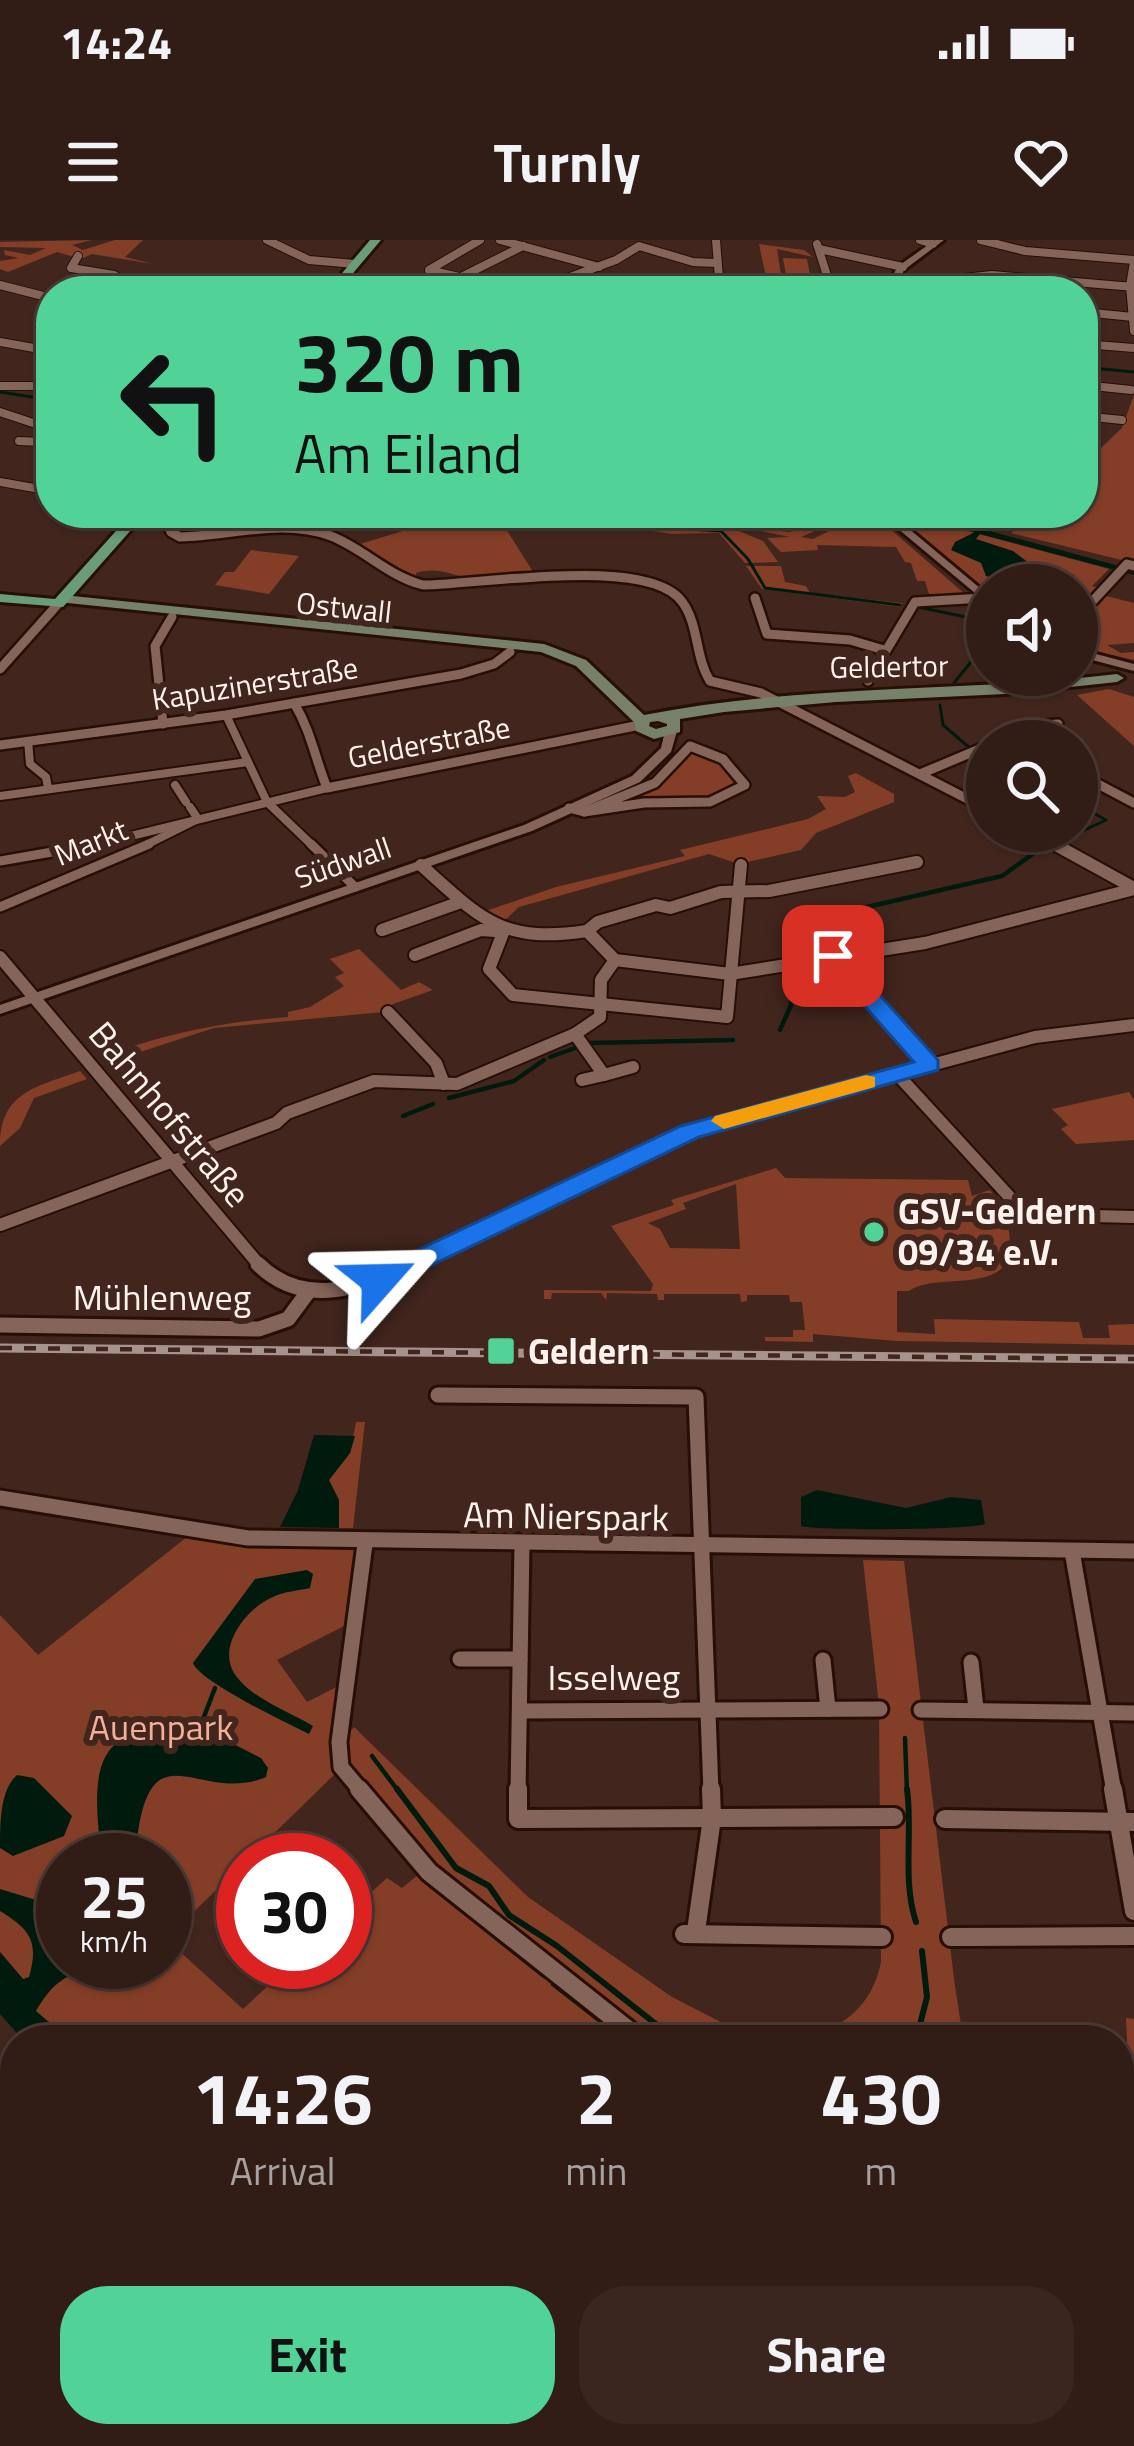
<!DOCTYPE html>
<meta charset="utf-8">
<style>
:root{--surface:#321c16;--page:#3a251f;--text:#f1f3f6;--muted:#a8a1a1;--line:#4d3a35;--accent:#51d398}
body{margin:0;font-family:"Titillium Web",sans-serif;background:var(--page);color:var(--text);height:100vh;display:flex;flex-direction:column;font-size:45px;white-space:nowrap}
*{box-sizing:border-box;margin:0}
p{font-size:39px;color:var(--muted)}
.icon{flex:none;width:66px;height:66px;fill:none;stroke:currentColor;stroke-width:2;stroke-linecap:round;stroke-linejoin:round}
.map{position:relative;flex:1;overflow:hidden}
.panel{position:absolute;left:0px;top:1785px;width:1134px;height:423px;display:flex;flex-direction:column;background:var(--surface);border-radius:48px 48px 0 0;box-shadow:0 3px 9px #0004,0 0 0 3px var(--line)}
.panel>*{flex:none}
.top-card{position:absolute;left:36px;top:36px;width:1062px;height:252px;border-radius:48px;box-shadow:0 3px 9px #0004,0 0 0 3px var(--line);background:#51d398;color:#111;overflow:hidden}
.fabs{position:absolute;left:966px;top:324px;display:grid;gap:24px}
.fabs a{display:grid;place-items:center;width:132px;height:132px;border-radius:50%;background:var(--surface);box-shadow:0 3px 9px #0004,0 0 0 3px var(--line);font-size:60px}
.speed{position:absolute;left:36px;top:1593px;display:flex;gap:24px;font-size:60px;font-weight:700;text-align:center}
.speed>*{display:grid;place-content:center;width:156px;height:156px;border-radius:50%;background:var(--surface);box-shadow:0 3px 9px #0004,0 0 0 3px var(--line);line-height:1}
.speed small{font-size:30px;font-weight:400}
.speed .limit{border:18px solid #d22;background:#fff;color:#111}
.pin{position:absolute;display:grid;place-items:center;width:102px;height:102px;color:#fff;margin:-51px;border-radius:24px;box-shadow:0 6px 18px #0006}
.me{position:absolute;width:132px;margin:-66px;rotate:65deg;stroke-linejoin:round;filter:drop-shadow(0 0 9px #0008)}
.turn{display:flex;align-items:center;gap:42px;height:252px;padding:0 60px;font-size:54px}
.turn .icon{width:156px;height:156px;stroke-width:2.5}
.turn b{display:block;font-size:84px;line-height:102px}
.eta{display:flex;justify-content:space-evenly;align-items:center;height:204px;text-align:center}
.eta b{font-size:72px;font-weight:700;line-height:84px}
.primary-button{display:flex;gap:24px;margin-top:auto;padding:24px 60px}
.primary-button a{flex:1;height:138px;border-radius:48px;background:var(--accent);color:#111;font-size:48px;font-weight:700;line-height:138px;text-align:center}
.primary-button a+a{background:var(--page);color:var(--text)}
.status{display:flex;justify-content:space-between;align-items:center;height:84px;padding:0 60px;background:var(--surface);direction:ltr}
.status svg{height:33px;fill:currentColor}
header{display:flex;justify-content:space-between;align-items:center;height:156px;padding:0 60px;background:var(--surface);font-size:54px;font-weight:700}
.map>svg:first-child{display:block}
</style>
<div class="status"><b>14:24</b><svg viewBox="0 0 49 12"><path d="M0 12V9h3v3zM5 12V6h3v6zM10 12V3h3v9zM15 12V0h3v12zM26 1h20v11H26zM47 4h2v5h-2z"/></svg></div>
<header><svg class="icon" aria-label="menu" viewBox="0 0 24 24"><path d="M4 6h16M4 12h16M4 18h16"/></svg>Turnly<svg class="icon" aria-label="heart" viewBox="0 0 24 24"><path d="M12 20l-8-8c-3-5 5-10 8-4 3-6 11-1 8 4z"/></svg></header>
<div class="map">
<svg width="1134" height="2206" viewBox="0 0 1134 2206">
<rect width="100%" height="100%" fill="#42261e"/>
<!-- green -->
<g fill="#843e27" fill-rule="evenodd">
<path d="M 92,0 L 72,5 L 83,10 L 115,0 L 143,0 L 125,17 L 153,24 L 92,14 L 81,19 L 57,12 L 8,32 L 0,29 L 0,21 L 19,18 L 5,15 L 4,10 L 30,15 L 46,8 L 0,7 L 0,2 Z"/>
<path d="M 759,4 L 804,10 L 813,17 L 777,9 L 781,35 L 786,35 L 783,18 L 807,19 L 810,35 L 818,36 L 823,51 L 769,51 Z"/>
<path d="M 1134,155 L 1134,323 L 1011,293 L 1033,273 L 1083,273 L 1083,225 L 1122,188 Z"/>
<path d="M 462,273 L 496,273 L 535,335 C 517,337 492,343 474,340 C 454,336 439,326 416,333 L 417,339 L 360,304 Z"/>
<path d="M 541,273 L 586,273 L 643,285 L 727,286 L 763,301 L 778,322 L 745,323 L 719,293 L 672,294 L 570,278 L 513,288 Z"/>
<path d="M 594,273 L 801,273 L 766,289 L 789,292 L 817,286 L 826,273 L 856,273 L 801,297 L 813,299 L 855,278 L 873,274 L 966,355 L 929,354 L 925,341 L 917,341 L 911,323 L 905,322 L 896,307 L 817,305 L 818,310 L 781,312 L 767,298 L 790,297 L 727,284 L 643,282 Z"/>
<path d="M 892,273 L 900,273 L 1109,329 L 1092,346 L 1101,349 L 1077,374 L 1077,345 L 987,345 L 987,351 Z"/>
<path d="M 251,310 L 299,316 L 269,354 L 215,345 L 225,332 L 234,332 Z"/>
<path d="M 746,326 L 781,326 L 785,342 L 806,346 L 810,353 L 902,363 L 901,367 L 762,349 Z"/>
<path d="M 1102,355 L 1134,363 L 1134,403 L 1107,405 L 1121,413 L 1134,412 L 1134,420 L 1077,407 L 1077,382 Z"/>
<path d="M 1109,449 L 1134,457 L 1134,506 L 1077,455 Z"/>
<path d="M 689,510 L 722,522 L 740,546 L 704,561 L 595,570 L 658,544 Z"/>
<path d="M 856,533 L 894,554 L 894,562 L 816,593 L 801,610 L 739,624 L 709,614 L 519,667 L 503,682 L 483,672 L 556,647 L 685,616 L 680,610 L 808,579 L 826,569 L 817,556 L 845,557 L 855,552 L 848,536 Z"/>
<path d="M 359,709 L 401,750 L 419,742 L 433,750 L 393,764 L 383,772 L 214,788 L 103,824 L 99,818 C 163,794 220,782 288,777 L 288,772 L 310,767 L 344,746 L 335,737 L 344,733 L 330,719 Z"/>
<path d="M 80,831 L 87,839 L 34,858 L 20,888 L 0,906 C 0,852 36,847 80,831 Z"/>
<path d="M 1129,852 L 1134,860 L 1134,900 L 1076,904 L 1061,889 L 1068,885 L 1052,869 Z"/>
<path d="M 776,928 L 785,938 L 968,940 L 972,956 L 990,950 C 1004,966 1009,982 1010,1003 C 1013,1057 935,1031 909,1051 L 897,1051 L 897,1092 L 935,1094 L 934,1079 L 1079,1082 L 1083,1098 L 1110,1098 L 1108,1085 L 1134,1084 L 1134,1105 L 897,1101 L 813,1094 L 813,1102 L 765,1101 L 765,1097 L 793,1097 L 793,1090 L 805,1090 L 802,1062 L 790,1062 L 789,1055 L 747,1055 L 747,1061 L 741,1062 L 740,1054 L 664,1054 L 664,1060 L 658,1060 L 657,1054 L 607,1053 L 606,1060 L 601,1053 L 552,1053 L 551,1059 L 544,1059 L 544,1050 L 651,1051 L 653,1044 L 611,986 L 674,965 L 671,960 ZM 736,944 L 740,1009 L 670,1008 L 660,989 L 648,983 L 686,969 L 683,963 Z"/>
<path d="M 356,1182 L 365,1182 L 353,1288 L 339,1288 L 339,1261 L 329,1240 L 350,1213 Z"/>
<path d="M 197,1289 L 365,1304 L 354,1381 L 277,1420 L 307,1462 L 354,1438 L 348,1494 L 354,1487 L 528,1657 L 672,1757 L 748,1796 L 779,1800 L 647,1800 L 429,1632 L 341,1528 L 166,1699 L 243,1769 L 294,1722 L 345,1722 L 345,1676 L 387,1638 L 402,1648 L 418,1635 L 542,1735 L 639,1800 L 70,1800 L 54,1784 L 38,1777 L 23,1739 L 0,1712 L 0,1375 L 38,1415 ZM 63,1620 L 165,1620 L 165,1722 L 63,1722 Z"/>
<path d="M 863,1320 L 904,1321 L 954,1739 L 961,1785 L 968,1800 L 789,1800 C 836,1795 872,1769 881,1722 L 879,1466 Z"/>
<path d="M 1126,1778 L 1134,1779 L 1134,2206 L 473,2206 L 463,2193 L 1119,2193 L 1119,1887 L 1131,1888 Z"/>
</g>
<!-- water -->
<g fill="#001b0e">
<path d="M 905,273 L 923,273 L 1134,330 L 1134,335 L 980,294 L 976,299 L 1013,311 L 1033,326 L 1058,326 L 1075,336 C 1058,356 1009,345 986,336 L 981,323 L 951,310 L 955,302 L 975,292 Z"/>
<path d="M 314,1195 L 355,1196 L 350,1213 L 329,1240 L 339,1260 L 339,1288 L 280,1287 L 298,1250 Z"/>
<path d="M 817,1250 L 906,1268 L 951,1257 L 981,1260 L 985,1284 C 973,1290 816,1291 801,1286 L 801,1257 Z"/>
<path d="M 307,1330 L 313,1334 L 310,1348 C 298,1351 285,1351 273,1357 C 248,1367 217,1405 234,1433 C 250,1458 288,1471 313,1486 L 309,1494 C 285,1482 199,1441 193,1423 L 255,1339 Z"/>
<path d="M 200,1487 L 261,1518 L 268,1528 L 266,1537 C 196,1567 146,1476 135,1620 L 94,1620 L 101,1612 C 90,1521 96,1482 200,1487 Z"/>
<path d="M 17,1535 L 34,1538 L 72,1576 L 64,1596 L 13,1616 L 0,1608 C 0,1582 0,1550 17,1535 Z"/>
<path d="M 0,1649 L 36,1660 L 43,1667 L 63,1666 L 63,1722 L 85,1722 L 85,1732 C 60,1735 48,1751 36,1771 L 70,1800 L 23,1800 L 0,1774 L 0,1712 L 23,1739 L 29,1737 C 39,1702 31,1690 0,1671 Z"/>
</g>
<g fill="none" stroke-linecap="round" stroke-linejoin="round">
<!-- stream-far2 -->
<g stroke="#001b0e" stroke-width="3">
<path d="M 1083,127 L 1134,132"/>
<path d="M 0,152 L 51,160"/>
<path d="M 560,273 L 606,284 L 721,291 L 748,319 L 765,348 L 900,365"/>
<path d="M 918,367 L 966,377 L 987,389"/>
<path d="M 954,443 L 987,402"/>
<path d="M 940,465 L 943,485 L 971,509"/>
<path d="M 1061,601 L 1106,580 L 1077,564"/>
</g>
<!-- stream-far1 -->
<g stroke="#001b0e" stroke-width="4.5">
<path d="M 793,692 L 832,675 L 1002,636 L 1044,606"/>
<path d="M 780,790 L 791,765 L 791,729"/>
<path d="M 590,803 L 733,800"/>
<path d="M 550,817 L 575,808"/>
<path d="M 449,858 L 514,841 L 544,820"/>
<path d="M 403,876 L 433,864"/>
<path d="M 200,1487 L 215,1448"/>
<path d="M 905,1498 L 907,1552"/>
<path d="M 372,1516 L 399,1552"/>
</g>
<!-- stream -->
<g stroke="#001b0e" stroke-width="6">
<path d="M 397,1549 L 456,1628 L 489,1646 L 509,1675 L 557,1706 L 676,1800"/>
<path d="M 907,1549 C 913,1593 902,1640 916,1682"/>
<path d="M 426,1641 L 544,1735"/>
<path d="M 554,1744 L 626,1800"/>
<path d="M 916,1800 L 927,1757 L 922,1711"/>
<path d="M 1119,1917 L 1134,1921"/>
<path d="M 1119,1952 L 1134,1955"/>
</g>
<!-- pedestrian-far1 casing -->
<g stroke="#270e07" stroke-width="12">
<g id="pedestrian-far1">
<path d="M 226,475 L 267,562 L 314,607"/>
<path d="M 28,501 L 30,524 L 46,537 L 48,548"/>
<path d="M 175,545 L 186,562"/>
<path d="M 0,556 L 248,522"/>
<path d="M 86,607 L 327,548"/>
<path d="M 142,607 L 198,579 L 190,567"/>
</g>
</g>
<!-- pedestrian casing -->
<g stroke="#270e07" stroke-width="14">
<g id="pedestrian">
<path d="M 311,604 L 355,647"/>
<path d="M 0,621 L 98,604"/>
<path d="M 0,667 L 149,604"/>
</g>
</g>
<!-- minor-far4 casing -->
<g stroke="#270e07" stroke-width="10">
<g id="minor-far4">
<path d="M 267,0 L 309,20 L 355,24"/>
<path d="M 500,0 L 599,27"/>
<path d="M 716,0 L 720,51"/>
<path d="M 920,0 L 933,4"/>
<path d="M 981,0 L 1025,11 L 1134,20"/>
<path d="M 817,4 L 832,51"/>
<path d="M 819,9 L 903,27"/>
<path d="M 78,16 L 71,28 L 114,35 L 140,51"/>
<path d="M 1134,22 L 1130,46 L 1134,91"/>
<path d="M 459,37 L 429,30 L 480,0"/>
<path d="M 381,39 L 432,51"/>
<path d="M 895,40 L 916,43 L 992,35 L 1134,47"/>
<path d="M 0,45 L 51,58"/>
<path d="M 433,51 L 523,6"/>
<path d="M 532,51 L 616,20 L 639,6 L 693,22 L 715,23"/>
<path d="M 1083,72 L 1133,77"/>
<path d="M 0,102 L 51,111"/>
<path d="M 1083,104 L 1134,108"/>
<path d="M 1083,145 L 1131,150"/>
<path d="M 0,146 L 51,146"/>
<path d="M 0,172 L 51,189 L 42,202 L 51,203"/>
<path d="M 1083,176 L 1122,180"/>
<path d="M 19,201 L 42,202"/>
<path d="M 1083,206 L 1096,210"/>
<path d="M 0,242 L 51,251"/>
</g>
</g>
<!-- minor-far3 casing -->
<g stroke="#270e07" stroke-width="14">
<g id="minor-far3">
<path d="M 162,273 L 171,292 L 180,297 C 230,296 283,278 331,296 C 364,309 388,336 423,345 C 477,345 652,314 683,363 C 699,386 695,417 710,441 L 761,453 L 987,569"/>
<path d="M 755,358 L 767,394 L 850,400 L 884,410"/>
<path d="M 1077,378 L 1127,324 L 1134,326"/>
<path d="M 0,429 L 58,364"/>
<path d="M 868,441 L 915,362 L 984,358"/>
<path d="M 294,463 C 311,491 315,518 327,548 L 640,485"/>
<path d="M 163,484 L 155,406 L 172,377"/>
<path d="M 998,501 L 1032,486 L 1058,484"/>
<path d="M 0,505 L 226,475 L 461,434 L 494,424 L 510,412"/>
<path d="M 690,506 L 723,519 L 745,545 L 710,562 L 644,563 L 584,572 L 655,543 Z"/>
<path d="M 1077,533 L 1134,563"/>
<path d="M 920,534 L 987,506"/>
<path d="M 569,568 L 584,572"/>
<path d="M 1030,591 L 1059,607"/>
</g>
</g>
<!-- minor-far2 casing -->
<g stroke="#270e07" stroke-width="16">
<g id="minor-far2">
<path d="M 1054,604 L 1134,648"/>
<path d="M 382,690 L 458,663"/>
<path d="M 587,691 L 598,682 L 656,665 L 670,668 L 721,652 L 769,651 L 917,622"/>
<path d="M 503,693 L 489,729 L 513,755 L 727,777 L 741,625"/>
<path d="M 415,715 L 481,690 L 495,691"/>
<path d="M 833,716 L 930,825"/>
<path d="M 0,717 L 261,1027"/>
<path d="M 615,720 L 730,734 L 925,703 L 1134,649"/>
<path d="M 388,772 L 436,823 L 444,844"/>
<path d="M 575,794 L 604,835 L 582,840"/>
<path d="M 897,834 L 1016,964 L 1049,975 L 1134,977"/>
<path d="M 604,835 L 633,827"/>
<path d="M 0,985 L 276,883 L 287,873 L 374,841 L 457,844 L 575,794 L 600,777 L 601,740 L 615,720 L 587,691 C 502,704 481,679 421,625"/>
<path d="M 405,1027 L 702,887 L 1035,797 L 1134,785"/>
</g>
</g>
<!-- minor-far1 casing -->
<g stroke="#270e07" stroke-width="21">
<g id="minor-far1">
<path d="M 258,1024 C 303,1069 362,1048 412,1024"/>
<path d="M 0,1085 L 259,1089 L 288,1079 L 308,1052"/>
<path d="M 438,1155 L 696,1157 L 711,1552"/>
<path d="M 0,1258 L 248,1298 L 1134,1311"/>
<path d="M 1072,1311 L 1114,1552"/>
<path d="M 460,1419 L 520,1419"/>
<path d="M 823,1420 L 828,1469"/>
<path d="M 971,1422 L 976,1469"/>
<path d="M 921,1470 L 1134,1473"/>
<path d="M 520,1471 L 880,1469"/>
<path d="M 362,1552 L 341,1527 L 339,1502 L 365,1304"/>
<path d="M 518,1552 L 522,1304"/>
</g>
</g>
<!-- minor casing -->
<g stroke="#270e07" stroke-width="24">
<g id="minor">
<path d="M 359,1549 L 429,1632 L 641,1800"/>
<path d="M 518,1549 L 518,1579 L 894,1577"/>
<path d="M 1113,1549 L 1134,1671"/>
<path d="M 945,1579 L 1134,1582"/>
<path d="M 696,1691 L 712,1578 L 711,1549"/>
<path d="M 684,1694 L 882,1697"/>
<path d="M 951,1697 L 1134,1696"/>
<path d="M 0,1844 L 15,1860"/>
<path d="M 1119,1939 L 1134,1942"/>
<path d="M 319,2193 L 330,2206"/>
</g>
</g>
<!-- tertiary casing -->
<g stroke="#270e07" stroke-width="6">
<g id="tertiary">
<path d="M 935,0 L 944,0 L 904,30 L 894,51 L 886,51 L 897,27 Z"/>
<path d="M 879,273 L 890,273 L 987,354 L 987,363 Z"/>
<path d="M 1077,409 L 1134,424 L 1134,431 L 1077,416 Z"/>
<path d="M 671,487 L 677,491 L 671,512 L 640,542 L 532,591 L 0,774 L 0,765 L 524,585 L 632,536 L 661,508 L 665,491 Z"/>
</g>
</g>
<!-- secondary casing -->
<g stroke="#270e07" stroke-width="6">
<path id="secondary" d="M 63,355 L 544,404 L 586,420 L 644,475 C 798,444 960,453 1117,434 L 1124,438 L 1117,442 L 1005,454 L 836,462 L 724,472 L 680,479 L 680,492 L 654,499 L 636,491 L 635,483 L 576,426 L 541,412 L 58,362 L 56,359 ZM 658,481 L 667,484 L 667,486 L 656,489 L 649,486 L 650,482 Z"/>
</g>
<!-- primary casing -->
<g stroke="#270e07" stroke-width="6">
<g id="primary">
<path d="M 370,0 L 381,0 L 338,51 L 327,51 Z"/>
<path d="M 132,273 L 146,273 L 63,367 L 0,362 L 0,354 L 55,359 Z"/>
</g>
</g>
<!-- pedestrian-far1 -->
<use href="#pedestrian-far1" stroke="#85655a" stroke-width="8"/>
<!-- pedestrian -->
<use href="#pedestrian" stroke="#85655a" stroke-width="9"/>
<!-- minor-far4 -->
<use href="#minor-far4" stroke="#85655a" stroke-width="8"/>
<!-- minor-far3 -->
<use href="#minor-far3" stroke="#85655a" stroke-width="9"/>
<!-- minor-far2 -->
<use href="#minor-far2" stroke="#85655a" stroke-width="12"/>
<!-- minor-far1 -->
<use href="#minor-far1" stroke="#85655a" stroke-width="15"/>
<!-- minor -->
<use href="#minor" stroke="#85655a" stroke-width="18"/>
<!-- tertiary -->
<use href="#tertiary" fill="#85655a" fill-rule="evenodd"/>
<!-- secondary -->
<use href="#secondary" fill="#77816a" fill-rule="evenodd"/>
<!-- primary -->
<use href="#primary" fill="#699c79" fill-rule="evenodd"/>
<!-- rail casing -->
<g stroke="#a6938d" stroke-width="9">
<path id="rail" d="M 0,1108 L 1134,1119"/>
</g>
<!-- rail -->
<use href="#rail" stroke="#42261e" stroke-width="4.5" stroke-dasharray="12" stroke-linecap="butt"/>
</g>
<!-- route -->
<path fill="#1a73e8" stroke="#114b97" stroke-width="3" d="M 833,710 L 841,712 L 938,820 L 938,830 L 699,897 L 388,1046 L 369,1046 L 365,1040 L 369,1033 L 681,886 L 914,822 L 825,721 L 822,716 Z"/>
<!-- slow -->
<path fill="#f59e0b" d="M 866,835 L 875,837 L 875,847 L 724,889 L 711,881 L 715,876 Z"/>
<!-- markers -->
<g fill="#51d398" stroke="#42261e" stroke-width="4.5">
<circle cx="874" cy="992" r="12"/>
<rect x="486" y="1096" width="30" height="30" rx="6"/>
</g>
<g text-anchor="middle" stroke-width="12" stroke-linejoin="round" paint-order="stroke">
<!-- far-street labels -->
<g font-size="30" fill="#fef2ee" stroke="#42261e">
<text transform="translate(344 368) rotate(6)" y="10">Ostwall</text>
<text transform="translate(889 427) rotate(-1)" y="10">Geldertor</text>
<text transform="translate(255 444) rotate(-9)" y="10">Kapuzinerstraße</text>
<text transform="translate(429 503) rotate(-11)" y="10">Gelderstraße</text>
<text transform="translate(91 603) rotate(-22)" y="10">Markt</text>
<text transform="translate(343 623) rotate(-19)" y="10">Südwall</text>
</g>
<!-- street labels -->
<g font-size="36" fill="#fef2ee" stroke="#42261e">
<text transform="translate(170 874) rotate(50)" y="13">Bahnhofstraße</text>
<text x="162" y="1070">Mühlenweg</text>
<text transform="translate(566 1276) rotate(1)" y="13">Am Nierspark</text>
<text x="614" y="1450">Isselweg</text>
</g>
<!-- poi labels -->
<g font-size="36" font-weight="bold" fill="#fef2ee" stroke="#42261e" text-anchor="start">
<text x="898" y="984">GSV-Geldern<tspan x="898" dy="41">09/34 e.V.</tspan></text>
<text x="528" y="1124">Geldern</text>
</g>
<!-- park labels -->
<g font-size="36" fill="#f3af99" stroke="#42261e">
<text x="161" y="1500">Auenpark</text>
</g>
</g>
</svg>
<div class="fabs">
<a><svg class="icon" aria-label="sound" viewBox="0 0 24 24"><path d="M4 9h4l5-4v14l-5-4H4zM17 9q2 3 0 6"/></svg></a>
<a><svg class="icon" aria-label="search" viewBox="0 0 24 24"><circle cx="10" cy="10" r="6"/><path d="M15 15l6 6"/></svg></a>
</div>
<div class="speed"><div>25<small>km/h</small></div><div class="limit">30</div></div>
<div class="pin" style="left:833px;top:716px;background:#d93025"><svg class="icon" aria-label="arrive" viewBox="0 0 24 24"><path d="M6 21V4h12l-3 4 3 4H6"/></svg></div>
<svg class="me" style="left:379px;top:1040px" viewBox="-20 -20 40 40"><path d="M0-17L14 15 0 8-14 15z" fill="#1a73e8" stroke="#fff" stroke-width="4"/></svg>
<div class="top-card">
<div class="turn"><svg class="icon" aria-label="left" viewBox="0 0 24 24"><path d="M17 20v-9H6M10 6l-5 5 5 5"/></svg><div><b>320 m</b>Am Eiland</div></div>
</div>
<section class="panel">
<div class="eta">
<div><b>14:26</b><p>Arrival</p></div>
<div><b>2</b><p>min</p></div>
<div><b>430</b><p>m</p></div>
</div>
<div class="primary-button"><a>Exit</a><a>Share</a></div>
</section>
</div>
